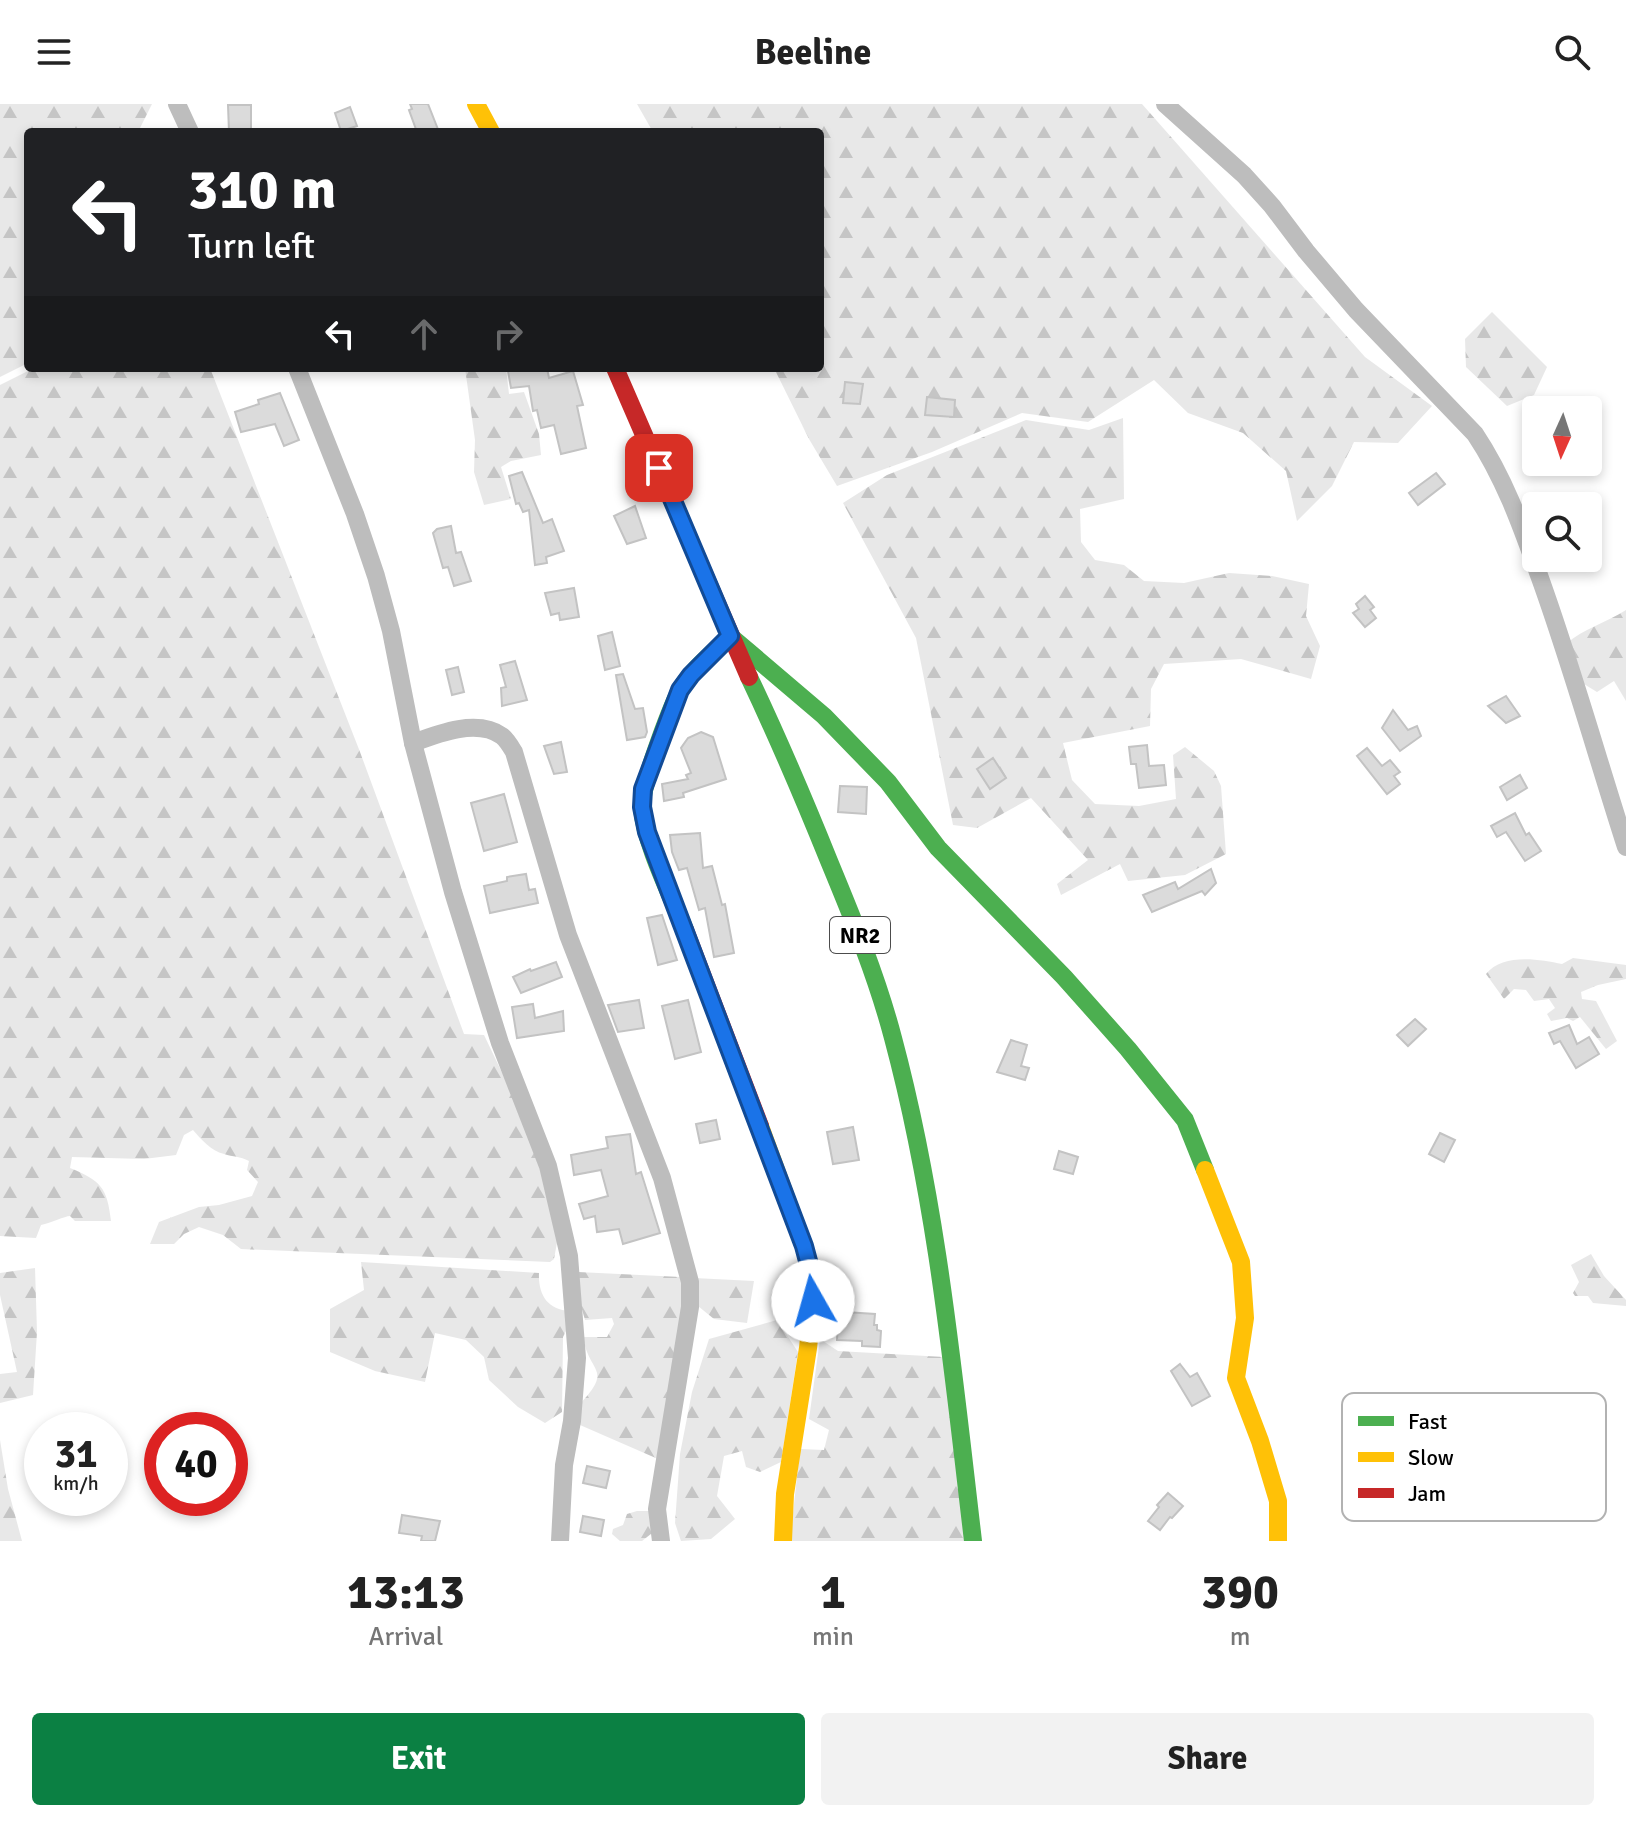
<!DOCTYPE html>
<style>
:root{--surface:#fff;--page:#f2f2f2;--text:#222;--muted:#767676;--accent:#0b8043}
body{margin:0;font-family:Signika,sans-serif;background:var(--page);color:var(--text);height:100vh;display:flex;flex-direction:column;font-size:30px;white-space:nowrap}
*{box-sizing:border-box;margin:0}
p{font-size:26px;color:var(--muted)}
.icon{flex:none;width:44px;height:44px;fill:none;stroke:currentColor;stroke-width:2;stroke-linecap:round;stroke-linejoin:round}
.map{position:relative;height:1437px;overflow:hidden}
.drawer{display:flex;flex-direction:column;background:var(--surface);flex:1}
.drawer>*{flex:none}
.top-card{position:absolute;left:24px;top:24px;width:800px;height:244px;border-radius:8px;box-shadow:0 4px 12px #0003;background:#202124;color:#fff;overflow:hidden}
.needle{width:52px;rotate:183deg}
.tools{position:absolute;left:1522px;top:292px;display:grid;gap:16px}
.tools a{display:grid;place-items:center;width:80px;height:80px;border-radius:8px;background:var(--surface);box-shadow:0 4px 12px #0003;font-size:40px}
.speed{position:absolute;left:24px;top:1308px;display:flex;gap:16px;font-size:40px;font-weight:700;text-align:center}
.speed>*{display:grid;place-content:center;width:104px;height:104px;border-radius:50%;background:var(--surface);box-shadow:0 4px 12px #0003;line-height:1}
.speed small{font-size:20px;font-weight:400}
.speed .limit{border:12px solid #d22;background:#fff;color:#111}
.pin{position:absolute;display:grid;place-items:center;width:68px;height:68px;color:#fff;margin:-34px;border-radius:16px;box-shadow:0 4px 12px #0006}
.me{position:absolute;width:88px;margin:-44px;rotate:353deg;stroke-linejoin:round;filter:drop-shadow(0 0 6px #0008)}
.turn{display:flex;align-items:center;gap:28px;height:168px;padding:0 32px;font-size:36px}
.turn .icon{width:104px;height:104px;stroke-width:2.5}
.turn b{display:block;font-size:56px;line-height:68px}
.lanes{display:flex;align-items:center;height:76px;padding:0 32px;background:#0003;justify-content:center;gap:40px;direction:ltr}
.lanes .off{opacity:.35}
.eta{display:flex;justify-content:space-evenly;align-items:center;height:136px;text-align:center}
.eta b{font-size:48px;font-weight:700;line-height:56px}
.cta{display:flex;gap:16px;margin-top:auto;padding:16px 32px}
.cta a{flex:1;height:92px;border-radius:8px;background:var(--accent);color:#fff;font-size:32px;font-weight:700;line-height:92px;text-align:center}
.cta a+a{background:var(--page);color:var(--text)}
header{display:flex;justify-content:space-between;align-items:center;height:104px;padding:0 32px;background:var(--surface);font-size:36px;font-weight:700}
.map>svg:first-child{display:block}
</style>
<header><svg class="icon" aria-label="menu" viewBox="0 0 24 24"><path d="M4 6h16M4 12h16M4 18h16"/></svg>Beeline<svg class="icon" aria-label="search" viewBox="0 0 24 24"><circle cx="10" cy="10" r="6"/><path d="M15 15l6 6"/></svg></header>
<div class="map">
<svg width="1626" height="1437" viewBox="0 0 1626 1437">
<defs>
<pattern id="forest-firs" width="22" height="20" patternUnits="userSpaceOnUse" patternTransform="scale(2)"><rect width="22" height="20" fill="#e8e8e8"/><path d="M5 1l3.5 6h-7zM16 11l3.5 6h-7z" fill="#c5c5c5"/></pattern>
</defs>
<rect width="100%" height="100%" fill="#fff"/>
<!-- forest -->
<g fill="url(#forest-firs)">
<path d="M 0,0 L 152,0 L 138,28 L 28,28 L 28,259 L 0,273 Z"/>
<path d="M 637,0 L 1142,0 L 1365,253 L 1432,302 L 1398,339 L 1354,338 L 1332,382 L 1297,417 L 1286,367 L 1243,329 L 1188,309 L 1154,276 L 1088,318 L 1022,309 L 932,348 L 837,382 L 809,335 L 774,264 L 820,264 L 820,28 L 653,28 Z"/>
<path d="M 1492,208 L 1547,263 L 1534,291 L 1507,302 L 1466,263 L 1465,235 Z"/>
<path d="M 34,264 L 210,264 L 360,648 L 464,930 L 484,931 L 530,1027 L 558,1133 L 554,1155 L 550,1158 L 241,1145 L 223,1131 L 199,1123 L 184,1130 L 174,1140 L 150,1140 L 159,1118 L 199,1103 L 219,1101 L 252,1092 L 258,1078 L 247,1066 L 249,1057 C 240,1052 233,1053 224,1050 C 211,1047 201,1035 193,1026 L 184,1031 L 176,1051 L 144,1055 L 72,1053 L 70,1064 C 101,1077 107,1083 111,1117 L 75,1117 L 70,1112 C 65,1112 51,1119 41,1121 L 36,1134 L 0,1132 L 0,281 Z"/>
<path d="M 465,264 L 506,264 L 509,290 L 524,288 L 539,330 L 541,351 L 511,357 L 501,363 L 511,395 L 484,401 L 474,368 L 475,336 Z"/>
<path d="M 1123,314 L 1124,395 L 1080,405 L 1081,438 L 1095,456 L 1124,461 L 1144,477 L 1184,479 L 1229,469 L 1272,472 L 1309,480 L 1306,512 L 1320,542 L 1311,575 L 1241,555 L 1164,560 L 1151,585 L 1150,622 L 1063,639 L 1072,676 L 1095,700 L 1139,702 L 1176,695 L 1173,651 L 1185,643 L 1214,667 L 1221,682 L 1226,750 L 1185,771 L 1128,777 L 1120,760 L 1061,791 L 1057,780 L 1088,756 L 1031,694 L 977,724 L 953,721 L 916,534 L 843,399 L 887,371 L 1026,316 L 1089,326 Z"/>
<path d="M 1626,506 L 1626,597 L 1614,577 L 1597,588 L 1579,577 L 1566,540 C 1584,524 1606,519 1626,506 Z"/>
<path d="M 1573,854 L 1626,861 L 1626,875 L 1598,881 L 1581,888 L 1582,895 L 1596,897 L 1617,937 L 1606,945 L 1580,913 L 1573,917 L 1567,914 L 1551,917 L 1547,910 L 1555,904 L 1549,895 L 1534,897 L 1526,886 L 1514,885 L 1504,895 L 1486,870 C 1502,849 1539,855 1562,860 Z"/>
<path d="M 1591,1150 L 1604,1172 L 1626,1196 L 1626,1202 L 1593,1199 L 1588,1192 L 1575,1192 L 1573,1189 L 1579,1178 L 1571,1161 Z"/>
<path d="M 361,1158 L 539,1169 C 538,1190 547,1206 570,1207 L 571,1217 L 563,1233 L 562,1308 L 545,1319 L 518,1303 L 489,1276 L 484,1253 L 466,1236 L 435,1229 L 425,1278 L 375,1267 L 330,1248 L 330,1205 L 364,1186 Z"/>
<path d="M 35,1164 L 37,1228 L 33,1291 L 0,1299 L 0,1270 L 17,1268 L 0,1191 L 0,1169 Z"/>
<path d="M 578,1168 L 681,1173 L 686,1210 L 658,1355 L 580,1321 L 580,1300 C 614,1264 589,1270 583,1233 L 607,1233 L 614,1220 L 612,1214 L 585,1216 L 579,1195 Z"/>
<path d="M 694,1174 L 754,1177 L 747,1219 L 714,1215 L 693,1198 Z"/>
<path d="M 777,1216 L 798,1248 L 781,1358 L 760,1368 L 746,1363 L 742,1347 L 724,1352 L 717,1392 L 735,1415 L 711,1435 L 681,1437 L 675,1419 L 680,1350 L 692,1288 L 709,1235 Z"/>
<path d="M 820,1235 L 838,1247 L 944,1253 L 968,1437 L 790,1437 L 800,1345 L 824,1346 L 829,1326 L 809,1315 Z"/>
<path d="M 0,1336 L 8,1385 L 22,1437 L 0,1437 Z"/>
<path d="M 637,1407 L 653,1407 L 656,1426 L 642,1437 L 620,1437 L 612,1430 L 613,1425 L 623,1421 L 627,1410 Z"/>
</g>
<!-- building -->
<g fill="#dbdbdb" stroke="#c3c3c3" stroke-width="2">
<path d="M 410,0 L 428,0 L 439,28 L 417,28 L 409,6 L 412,5 Z"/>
<path d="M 228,1 L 251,1 L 251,28 L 229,28 Z"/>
<path d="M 350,3 L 357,22 L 341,27 L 335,9 Z"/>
<path d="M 529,264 L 547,264 L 549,274 L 573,267 L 583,301 L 577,302 L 586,344 L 561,350 L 554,321 L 541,324 L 537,306 L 533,307 L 529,282 L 511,284 L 508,267 Z"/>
<path d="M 845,278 L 863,280 L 860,300 L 843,299 Z"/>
<path d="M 280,289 L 299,336 L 284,342 L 275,320 L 241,328 L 235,308 L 259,300 L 258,296 Z"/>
<path d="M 927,293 L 955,296 L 954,313 L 925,311 Z"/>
<path d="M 522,368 L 543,419 L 552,415 L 564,447 L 546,453 L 547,459 L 535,461 L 529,406 L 523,408 L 519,399 L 516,400 L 509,372 Z"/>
<path d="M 1436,369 L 1445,380 L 1418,401 L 1409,389 Z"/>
<path d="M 635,402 L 646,434 L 627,440 L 614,412 Z"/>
<path d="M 451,422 L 456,449 L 461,448 L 471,477 L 454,482 L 448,463 L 443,464 L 433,429 L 437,425 Z"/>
<path d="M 574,484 L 579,513 L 560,516 L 559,509 L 551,511 L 545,489 Z"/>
<path d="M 1365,492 L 1374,503 L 1370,506 L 1376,514 L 1365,523 L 1353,509 L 1359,505 L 1356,500 Z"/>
<path d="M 612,528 L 620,562 L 605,566 L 598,532 Z"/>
<path d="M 515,557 L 527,596 L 502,602 L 501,584 L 506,583 L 500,561 Z"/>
<path d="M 458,563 L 464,588 L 452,591 L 446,566 Z"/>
<path d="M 623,570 L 635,605 L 643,604 L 647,628 L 645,633 L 627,636 L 616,571 Z"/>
<path d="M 1506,592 L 1520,612 L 1506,619 L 1488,602 Z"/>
<path d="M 1393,606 L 1408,626 L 1417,622 L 1421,632 L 1400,647 L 1382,624 Z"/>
<path d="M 701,628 L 713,633 L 726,675 L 683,689 L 684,693 L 664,697 L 662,680 L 688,675 L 686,671 L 691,669 L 681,644 L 688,634 Z"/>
<path d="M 561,638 L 567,668 L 554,670 L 544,642 Z"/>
<path d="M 1147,641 L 1149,662 L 1164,661 L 1166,681 L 1139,684 L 1136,660 L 1131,660 L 1129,643 Z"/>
<path d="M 1367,644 L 1382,662 L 1390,656 L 1400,668 L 1394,672 L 1400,680 L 1387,690 L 1357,652 Z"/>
<path d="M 993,654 L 1006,674 L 990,685 L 977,665 Z"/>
<path d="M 1520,671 L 1527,684 L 1507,696 L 1500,683 Z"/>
<path d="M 840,682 L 867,683 L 866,710 L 838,708 Z"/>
<path d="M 504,690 L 517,738 L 484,747 L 471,699 Z"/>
<path d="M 1515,709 L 1526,731 L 1529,729 L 1541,747 L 1525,757 L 1506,728 L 1497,733 L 1491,722 Z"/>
<path d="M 700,729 L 703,764 L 712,762 L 722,801 L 725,800 L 734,849 L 714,853 L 705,804 L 699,806 L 687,764 L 679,766 L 672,748 L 670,731 Z"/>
<path d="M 1211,765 L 1216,779 L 1205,791 L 1202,787 L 1152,808 L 1143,791 L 1175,778 L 1178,785 Z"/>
<path d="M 526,770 L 529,786 L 535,785 L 538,799 L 490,809 L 484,782 L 507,777 L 507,773 Z"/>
<path d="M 662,811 L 677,856 L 658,861 L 647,814 Z"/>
<path d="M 556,858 L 562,873 L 521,889 L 513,873 L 530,865 L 531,867 Z"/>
<path d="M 639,896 L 644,924 L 618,928 L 608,901 Z"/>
<path d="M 688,896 L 701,948 L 675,955 L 662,902 Z"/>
<path d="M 533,900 L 535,914 L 563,907 L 564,927 L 517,934 L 512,903 Z"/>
<path d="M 1415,915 L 1426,925 L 1408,942 L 1397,931 Z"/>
<path d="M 1569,921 L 1577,940 L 1589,933 L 1599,950 L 1576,964 L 1560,937 L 1554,940 L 1549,929 Z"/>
<path d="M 1011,936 L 1027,941 L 1021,962 L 1029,964 L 1025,976 L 997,968 Z"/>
<path d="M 716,1016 L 720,1035 L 700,1039 L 696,1020 Z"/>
<path d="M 853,1023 L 859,1056 L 833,1060 L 827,1028 Z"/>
<path d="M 1440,1029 L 1455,1036 L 1444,1058 L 1429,1050 Z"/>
<path d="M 630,1030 L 636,1070 L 641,1068 L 660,1129 L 623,1140 L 619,1125 L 597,1128 L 595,1112 L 584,1115 L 579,1100 L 608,1092 L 601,1066 L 574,1071 L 571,1051 L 608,1044 L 606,1033 Z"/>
<path d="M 1059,1047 L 1078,1053 L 1073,1070 L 1054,1065 Z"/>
<path d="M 845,1208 L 875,1210 L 874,1221 L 877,1221 L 877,1226 L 881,1227 L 880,1243 L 862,1242 L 862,1237 L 837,1236 L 838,1216 L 845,1217 Z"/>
<path d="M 1180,1260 L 1190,1273 L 1197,1269 L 1210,1292 L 1192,1302 L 1171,1267 Z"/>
<path d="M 587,1362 L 610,1367 L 606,1384 L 583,1379 Z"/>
<path d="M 1168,1389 L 1183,1402 L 1172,1414 L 1170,1413 L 1160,1426 L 1148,1417 L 1159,1403 L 1157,1401 Z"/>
<path d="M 402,1411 L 440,1417 L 435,1437 L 421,1437 L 422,1432 L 399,1429 Z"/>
<path d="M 583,1412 L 604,1416 L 601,1432 L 580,1428 Z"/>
</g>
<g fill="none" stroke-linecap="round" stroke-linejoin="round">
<!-- street -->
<g stroke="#bdbdbd" stroke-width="18">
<path d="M 177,0 L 190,28"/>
<path d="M 1165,0 L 1244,71 L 1272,102 L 1306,147 L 1356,206 L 1475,330 C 1505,375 1522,424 1540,474 C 1572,563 1597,653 1626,743"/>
<path d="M 297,264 L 355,410 L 376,472 L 391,527 L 413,639 L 453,788 L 500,939 L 548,1062 L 569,1152 L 577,1254 L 572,1317 L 564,1361 L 560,1437"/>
<path d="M 413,639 C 437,630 477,614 502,632 C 507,636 511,643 514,648 L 568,831 L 662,1074 L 690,1178 L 690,1203 L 657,1405 L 661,1437"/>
</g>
<!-- fast -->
<g stroke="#4caf50" stroke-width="18">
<path d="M 749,573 C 778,634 804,695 829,757 C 853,815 877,873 893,934 C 937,1098 953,1268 973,1437"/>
<path d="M 685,826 C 671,791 645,740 642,704 C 640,684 670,606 680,586 C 691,566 713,549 730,532 L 824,612 L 888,678 L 938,744 L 1064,873 L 1128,945 L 1185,1016 L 1205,1066"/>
</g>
<!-- slow -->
<g stroke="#ffc107" stroke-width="18">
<path d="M 476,0 L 491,28"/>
<path d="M 760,1022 L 804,1142 L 812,1172 L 813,1197 L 808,1244 L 785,1390 L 783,1437"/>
<path d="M 1205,1066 L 1241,1158 L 1245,1214 L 1236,1274 L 1260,1337 L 1278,1397 L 1278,1437"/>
</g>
<!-- jam -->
<g stroke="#c62828" stroke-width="18">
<path d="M 615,264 L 749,573"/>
<path d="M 685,826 L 760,1022"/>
</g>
</g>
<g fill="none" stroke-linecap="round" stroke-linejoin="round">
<!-- route casing -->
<g stroke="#114b97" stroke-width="20">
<path id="route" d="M 659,364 L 730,532 L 691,571 L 680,586 L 643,685 L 642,703 L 647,728 L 804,1142 L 812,1172 L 813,1197"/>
</g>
<!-- route -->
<use href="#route" stroke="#1a73e8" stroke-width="14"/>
</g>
<g text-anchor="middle" stroke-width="6" stroke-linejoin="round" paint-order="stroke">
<!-- shield labels -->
<rect fill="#fff" stroke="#4c4c4c" stroke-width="2" x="830" y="813" width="60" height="36" rx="6"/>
<g font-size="22" font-weight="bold" fill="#000">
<text x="860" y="839">NR2</text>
</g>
</g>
<!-- legend -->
<rect x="1342" y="1289" width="264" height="128" rx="12" fill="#fff" stroke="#b2b2b2" stroke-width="2"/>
<rect x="1358" y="1312" width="36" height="10" fill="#4caf50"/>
<rect x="1358" y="1348" width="36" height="10" fill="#ffc107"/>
<rect x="1358" y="1384" width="36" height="10" fill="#c62828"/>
<g font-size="22" fill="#000">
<text x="1408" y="1325">Fast</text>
<text x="1408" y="1361">Slow</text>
<text x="1408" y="1397">Jam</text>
</g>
</svg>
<div class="tools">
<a><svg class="needle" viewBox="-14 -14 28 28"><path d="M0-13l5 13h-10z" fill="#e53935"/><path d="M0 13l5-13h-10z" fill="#767676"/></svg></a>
<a><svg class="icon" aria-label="search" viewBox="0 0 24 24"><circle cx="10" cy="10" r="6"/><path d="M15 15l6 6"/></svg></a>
</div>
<div class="speed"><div>31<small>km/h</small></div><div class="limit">40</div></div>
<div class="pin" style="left:659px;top:364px;background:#d93025"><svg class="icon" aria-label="arrive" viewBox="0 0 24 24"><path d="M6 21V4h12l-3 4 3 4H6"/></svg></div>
<svg class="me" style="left:813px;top:1197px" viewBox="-20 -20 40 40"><circle r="19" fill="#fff"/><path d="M0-13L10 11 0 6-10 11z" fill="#1a73e8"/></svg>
<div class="top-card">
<div class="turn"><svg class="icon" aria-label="left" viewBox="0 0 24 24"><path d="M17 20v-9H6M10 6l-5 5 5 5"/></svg><div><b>310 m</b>Turn left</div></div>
<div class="lanes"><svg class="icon" aria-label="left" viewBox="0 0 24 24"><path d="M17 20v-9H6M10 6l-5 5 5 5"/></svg><svg class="icon off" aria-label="ahead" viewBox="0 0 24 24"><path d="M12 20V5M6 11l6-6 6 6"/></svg><svg class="icon off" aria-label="right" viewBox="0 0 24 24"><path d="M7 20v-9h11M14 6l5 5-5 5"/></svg></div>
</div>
</div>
<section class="drawer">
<div class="eta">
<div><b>13:13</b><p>Arrival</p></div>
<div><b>1</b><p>min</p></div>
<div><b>390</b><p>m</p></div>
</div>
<div class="cta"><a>Exit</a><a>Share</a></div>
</section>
